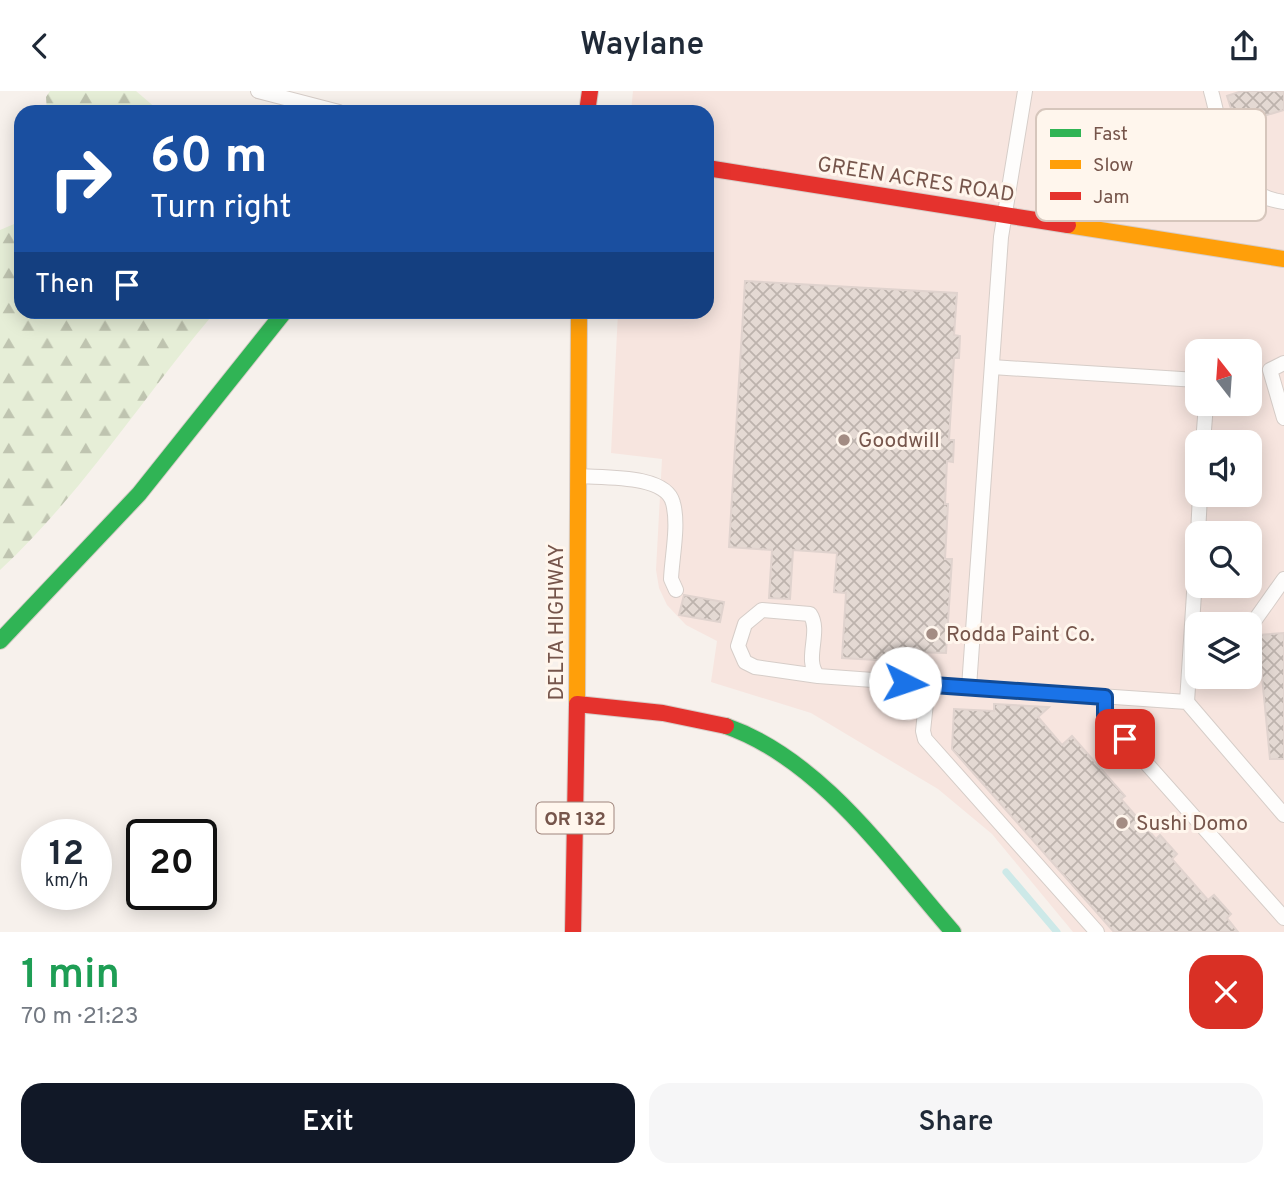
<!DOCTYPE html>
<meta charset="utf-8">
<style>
:root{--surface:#fff;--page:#f6f6f7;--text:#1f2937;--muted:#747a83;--accent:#111827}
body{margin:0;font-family:Overpass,sans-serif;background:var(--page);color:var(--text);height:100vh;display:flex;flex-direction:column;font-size:26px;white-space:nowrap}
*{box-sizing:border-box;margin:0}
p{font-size:23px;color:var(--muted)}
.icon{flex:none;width:38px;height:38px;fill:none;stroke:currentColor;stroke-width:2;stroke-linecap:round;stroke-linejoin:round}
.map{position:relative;height:841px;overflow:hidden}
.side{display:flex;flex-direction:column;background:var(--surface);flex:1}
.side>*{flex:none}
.guide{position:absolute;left:14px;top:14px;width:700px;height:214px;border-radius:21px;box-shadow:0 4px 18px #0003;background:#1a4fa0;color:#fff;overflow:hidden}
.needle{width:46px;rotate:343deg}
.fabs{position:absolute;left:1185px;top:248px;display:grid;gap:14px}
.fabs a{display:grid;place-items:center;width:77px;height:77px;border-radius:14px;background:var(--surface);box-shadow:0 4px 18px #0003;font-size:35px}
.speed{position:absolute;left:21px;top:728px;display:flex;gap:14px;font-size:35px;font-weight:700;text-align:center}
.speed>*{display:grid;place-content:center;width:91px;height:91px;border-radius:50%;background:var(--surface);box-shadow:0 4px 18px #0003;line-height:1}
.speed small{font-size:18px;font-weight:400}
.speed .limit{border:4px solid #111;border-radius:10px;background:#fff;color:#111}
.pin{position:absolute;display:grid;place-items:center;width:60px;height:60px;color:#fff;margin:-30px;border-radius:14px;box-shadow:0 4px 10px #0006}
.me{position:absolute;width:77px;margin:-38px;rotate:94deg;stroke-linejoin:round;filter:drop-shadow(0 0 5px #0008)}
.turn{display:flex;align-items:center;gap:24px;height:147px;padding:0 21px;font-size:32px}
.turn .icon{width:91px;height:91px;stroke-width:2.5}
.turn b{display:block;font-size:49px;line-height:60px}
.then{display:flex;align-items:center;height:66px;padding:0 21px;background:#0003;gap:14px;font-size:26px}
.round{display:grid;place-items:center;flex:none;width:74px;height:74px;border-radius:21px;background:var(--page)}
.summary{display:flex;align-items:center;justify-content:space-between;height:119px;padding:0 21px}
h1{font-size:42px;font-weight:600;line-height:52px;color:#1e9e55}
.cta{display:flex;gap:14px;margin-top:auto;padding:14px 21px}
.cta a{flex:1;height:80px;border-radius:21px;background:var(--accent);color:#fff;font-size:28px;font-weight:600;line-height:80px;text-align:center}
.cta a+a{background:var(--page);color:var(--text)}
header{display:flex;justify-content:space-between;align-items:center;height:91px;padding:0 21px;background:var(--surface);font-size:32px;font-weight:600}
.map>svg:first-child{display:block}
</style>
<header><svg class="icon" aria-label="back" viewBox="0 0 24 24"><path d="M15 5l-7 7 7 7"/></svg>Waylane<svg class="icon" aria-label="share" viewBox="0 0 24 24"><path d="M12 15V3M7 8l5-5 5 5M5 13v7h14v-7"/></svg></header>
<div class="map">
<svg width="1284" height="841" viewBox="0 0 1284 841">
<defs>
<pattern id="forest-firs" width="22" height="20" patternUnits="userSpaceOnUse" patternTransform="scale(1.75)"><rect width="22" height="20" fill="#e6eed7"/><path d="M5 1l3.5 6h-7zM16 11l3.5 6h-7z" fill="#bfc4b0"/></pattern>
<pattern id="building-cross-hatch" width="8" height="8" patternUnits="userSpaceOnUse" patternTransform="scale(1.75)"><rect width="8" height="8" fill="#e4d9d3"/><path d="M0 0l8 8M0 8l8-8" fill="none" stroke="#bdb3ad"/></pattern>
</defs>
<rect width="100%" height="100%" fill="#f7f1ec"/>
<!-- commercial -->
<path fill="#f7e5df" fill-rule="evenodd" d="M 633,0 L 1284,0 L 1284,841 L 1073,841 L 992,743 L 938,698 L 811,622 L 711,591 L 717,550 L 686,534 L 667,514 L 659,497 L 656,479 L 662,368 L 611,362 L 618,221 L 707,220 L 707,21 L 631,21 ZM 1197,261 L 1250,261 L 1250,313 L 1197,313 ZM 1197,352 L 1250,352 L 1250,404 L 1197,404 ZM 1197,443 L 1250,443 L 1250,495 L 1197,495 ZM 1197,534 L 1250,534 L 1250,586 L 1197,586 Z"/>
<!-- forest -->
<g fill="url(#forest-firs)">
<path d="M 50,0 L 136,0 L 157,18 L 174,21 L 47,21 L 46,6 Z"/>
<path d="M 21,130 L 21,220 L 215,221 C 143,306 82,403 0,479 L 0,139 Z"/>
</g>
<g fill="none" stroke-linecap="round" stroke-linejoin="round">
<!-- stream -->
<path stroke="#cde9e8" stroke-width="7" d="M 1006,781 L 1057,841"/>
</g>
<!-- building -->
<g fill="url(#building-cross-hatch)" stroke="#e0d3ce" stroke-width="2">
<path d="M 1242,0 L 1284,0 L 1284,19 L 1236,33 L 1227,5 Z"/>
<path d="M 745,190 L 957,202 L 954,244 L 960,245 L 959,267 L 954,267 L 949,349 L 954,349 L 953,371 L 947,370 L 945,413 L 948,413 L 945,468 L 952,468 L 946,562 L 913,561 L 912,571 L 842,567 L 846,502 L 834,501 L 837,462 L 793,459 L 790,508 L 769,507 L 772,459 L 729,456 Z"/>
<path d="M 684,504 L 724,511 L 720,531 L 679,524 Z"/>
<path d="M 1284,542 L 1284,668 L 1270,668 L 1258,544 Z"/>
<path d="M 994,613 L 1049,616 L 1038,626 L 1062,654 L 1072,645 L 1125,705 L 1121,708 L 1156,748 L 1160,744 L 1177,763 L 1172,768 L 1208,809 L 1214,804 L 1231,823 L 1227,827 L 1238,841 L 1114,841 L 952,658 L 954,618 L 994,620 Z"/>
</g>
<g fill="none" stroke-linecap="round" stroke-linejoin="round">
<!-- lane casing -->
<g stroke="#d6cdc8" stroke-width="16">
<g id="lane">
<path d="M 258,0 L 339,21"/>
<path d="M 1025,0 L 1001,146 L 969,596 L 1187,611 L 1284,724"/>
<path d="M 1211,0 C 1225,49 1224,103 1284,111"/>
<path d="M 1284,272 L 1270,279 L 1284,327"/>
<path d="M 992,276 L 1197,289"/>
<path d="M 1203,352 L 1206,313"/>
<path d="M 579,385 C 602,387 666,383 673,412 C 679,434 672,465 671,488 L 676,499"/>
<path d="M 1198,443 L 1200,404"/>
<path d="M 1250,536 L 1284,488"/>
<path d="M 818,585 C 803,569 822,541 810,523 L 762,519 L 745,533 L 738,555 L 745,571 L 755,576 L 818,585 L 969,596"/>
<path d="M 928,593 L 923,640 L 925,648 L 1097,841"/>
<path d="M 1105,606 L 1107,628 L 1284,827"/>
<path d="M 1187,611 L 1197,456"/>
</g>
</g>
<!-- fast casing -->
<g stroke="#d7cdc8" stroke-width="18">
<g id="fast">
<path d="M 0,550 L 139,403 L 285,220"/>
<path d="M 726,635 C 822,669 888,767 953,841"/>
</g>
</g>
<!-- slow casing -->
<g stroke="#d7cdc8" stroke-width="18">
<g id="slow">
<path d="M 1068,134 L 1284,168"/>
<path d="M 577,613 L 579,220"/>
</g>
</g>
<!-- jam casing -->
<g stroke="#d7cdc8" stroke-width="18">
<g id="jam">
<path d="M 587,21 L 590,0"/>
<path d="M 707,77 L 1068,134"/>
<path d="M 573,841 L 577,613 L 663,622 L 726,635"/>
</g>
</g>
<!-- lane -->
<use href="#lane" stroke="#fefdfc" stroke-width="14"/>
<!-- fast -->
<use href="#fast" stroke="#30b455" stroke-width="16"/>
<!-- slow -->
<use href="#slow" stroke="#ff9f0a" stroke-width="16"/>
<!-- jam -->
<use href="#jam" stroke="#e5322d" stroke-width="16"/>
</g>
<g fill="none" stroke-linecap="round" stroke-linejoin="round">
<!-- route casing -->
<g stroke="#114b97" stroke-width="18">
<path id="route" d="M 905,592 L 1105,606 L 1105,625 L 1125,648"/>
</g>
<!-- route -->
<use href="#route" stroke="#1a73e8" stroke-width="12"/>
</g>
<!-- markers -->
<g fill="#a38c83" stroke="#fff6ed" stroke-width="2.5">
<circle cx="844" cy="349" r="7"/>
<circle cx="932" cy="543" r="7"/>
<circle cx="1122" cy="732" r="7"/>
</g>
<g text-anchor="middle" stroke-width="6" stroke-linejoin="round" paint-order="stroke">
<!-- shield labels -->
<rect fill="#fff6ed" stroke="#9f857c" stroke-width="2" x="536.5" y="711.5" width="77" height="31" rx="5"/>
<g font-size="19" font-weight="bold" fill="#76554b">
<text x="575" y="734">OR 132</text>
</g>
<!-- street labels -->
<g font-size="21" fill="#76554b" stroke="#fff6ed">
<text transform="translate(916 88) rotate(9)" y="7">GREEN ACRES ROAD</text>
<text transform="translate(556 531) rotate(-90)" y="7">DELTA HIGHWAY</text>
</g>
<!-- poi labels -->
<g font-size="21" fill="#76554b" stroke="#fff6ed" text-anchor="start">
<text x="858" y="356">Goodwill</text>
<text x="946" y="550">Rodda Paint Co.</text>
<text x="1136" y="739">Sushi Domo</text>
</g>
</g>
<!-- legend -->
<rect x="1036" y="18" width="230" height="112" rx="10" fill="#fff6ed" stroke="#d6c6bc" stroke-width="2"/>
<rect x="1050" y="38" width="31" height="8" fill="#30b455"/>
<rect x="1050" y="69" width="31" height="9" fill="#ff9f0a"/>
<rect x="1050" y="101" width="31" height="8" fill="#e5322d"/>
<g font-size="19" fill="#76554b">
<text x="1093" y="49">Fast</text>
<text x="1093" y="80">Slow</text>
<text x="1093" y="112">Jam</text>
</g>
</svg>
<div class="fabs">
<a><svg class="needle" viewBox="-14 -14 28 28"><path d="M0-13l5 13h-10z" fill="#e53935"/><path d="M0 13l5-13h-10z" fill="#747a83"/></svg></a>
<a><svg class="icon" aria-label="sound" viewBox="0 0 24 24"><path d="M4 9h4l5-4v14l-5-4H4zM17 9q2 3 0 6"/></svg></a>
<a><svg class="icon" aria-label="search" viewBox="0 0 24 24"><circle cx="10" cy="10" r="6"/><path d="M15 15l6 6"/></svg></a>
<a><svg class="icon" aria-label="layers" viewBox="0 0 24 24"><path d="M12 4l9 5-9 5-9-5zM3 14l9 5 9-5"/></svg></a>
</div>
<div class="speed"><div>12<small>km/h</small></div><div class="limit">20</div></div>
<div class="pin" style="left:1125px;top:648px;background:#d93025"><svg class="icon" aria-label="arrive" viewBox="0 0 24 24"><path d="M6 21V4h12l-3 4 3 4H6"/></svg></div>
<svg class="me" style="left:905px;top:592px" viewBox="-20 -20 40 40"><circle r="19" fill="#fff"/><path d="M0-13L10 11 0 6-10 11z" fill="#1a73e8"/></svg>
<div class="guide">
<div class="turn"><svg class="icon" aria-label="right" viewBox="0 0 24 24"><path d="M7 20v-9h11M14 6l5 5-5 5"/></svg><div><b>60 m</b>Turn right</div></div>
<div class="then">Then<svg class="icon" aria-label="arrive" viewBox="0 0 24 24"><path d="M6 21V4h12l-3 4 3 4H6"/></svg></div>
</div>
</div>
<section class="side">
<div class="summary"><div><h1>1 min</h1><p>70 m · 21:23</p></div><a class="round" style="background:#d93025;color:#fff"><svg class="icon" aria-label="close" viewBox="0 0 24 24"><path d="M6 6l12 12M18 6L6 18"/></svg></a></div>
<div class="cta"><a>Exit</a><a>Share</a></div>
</section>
